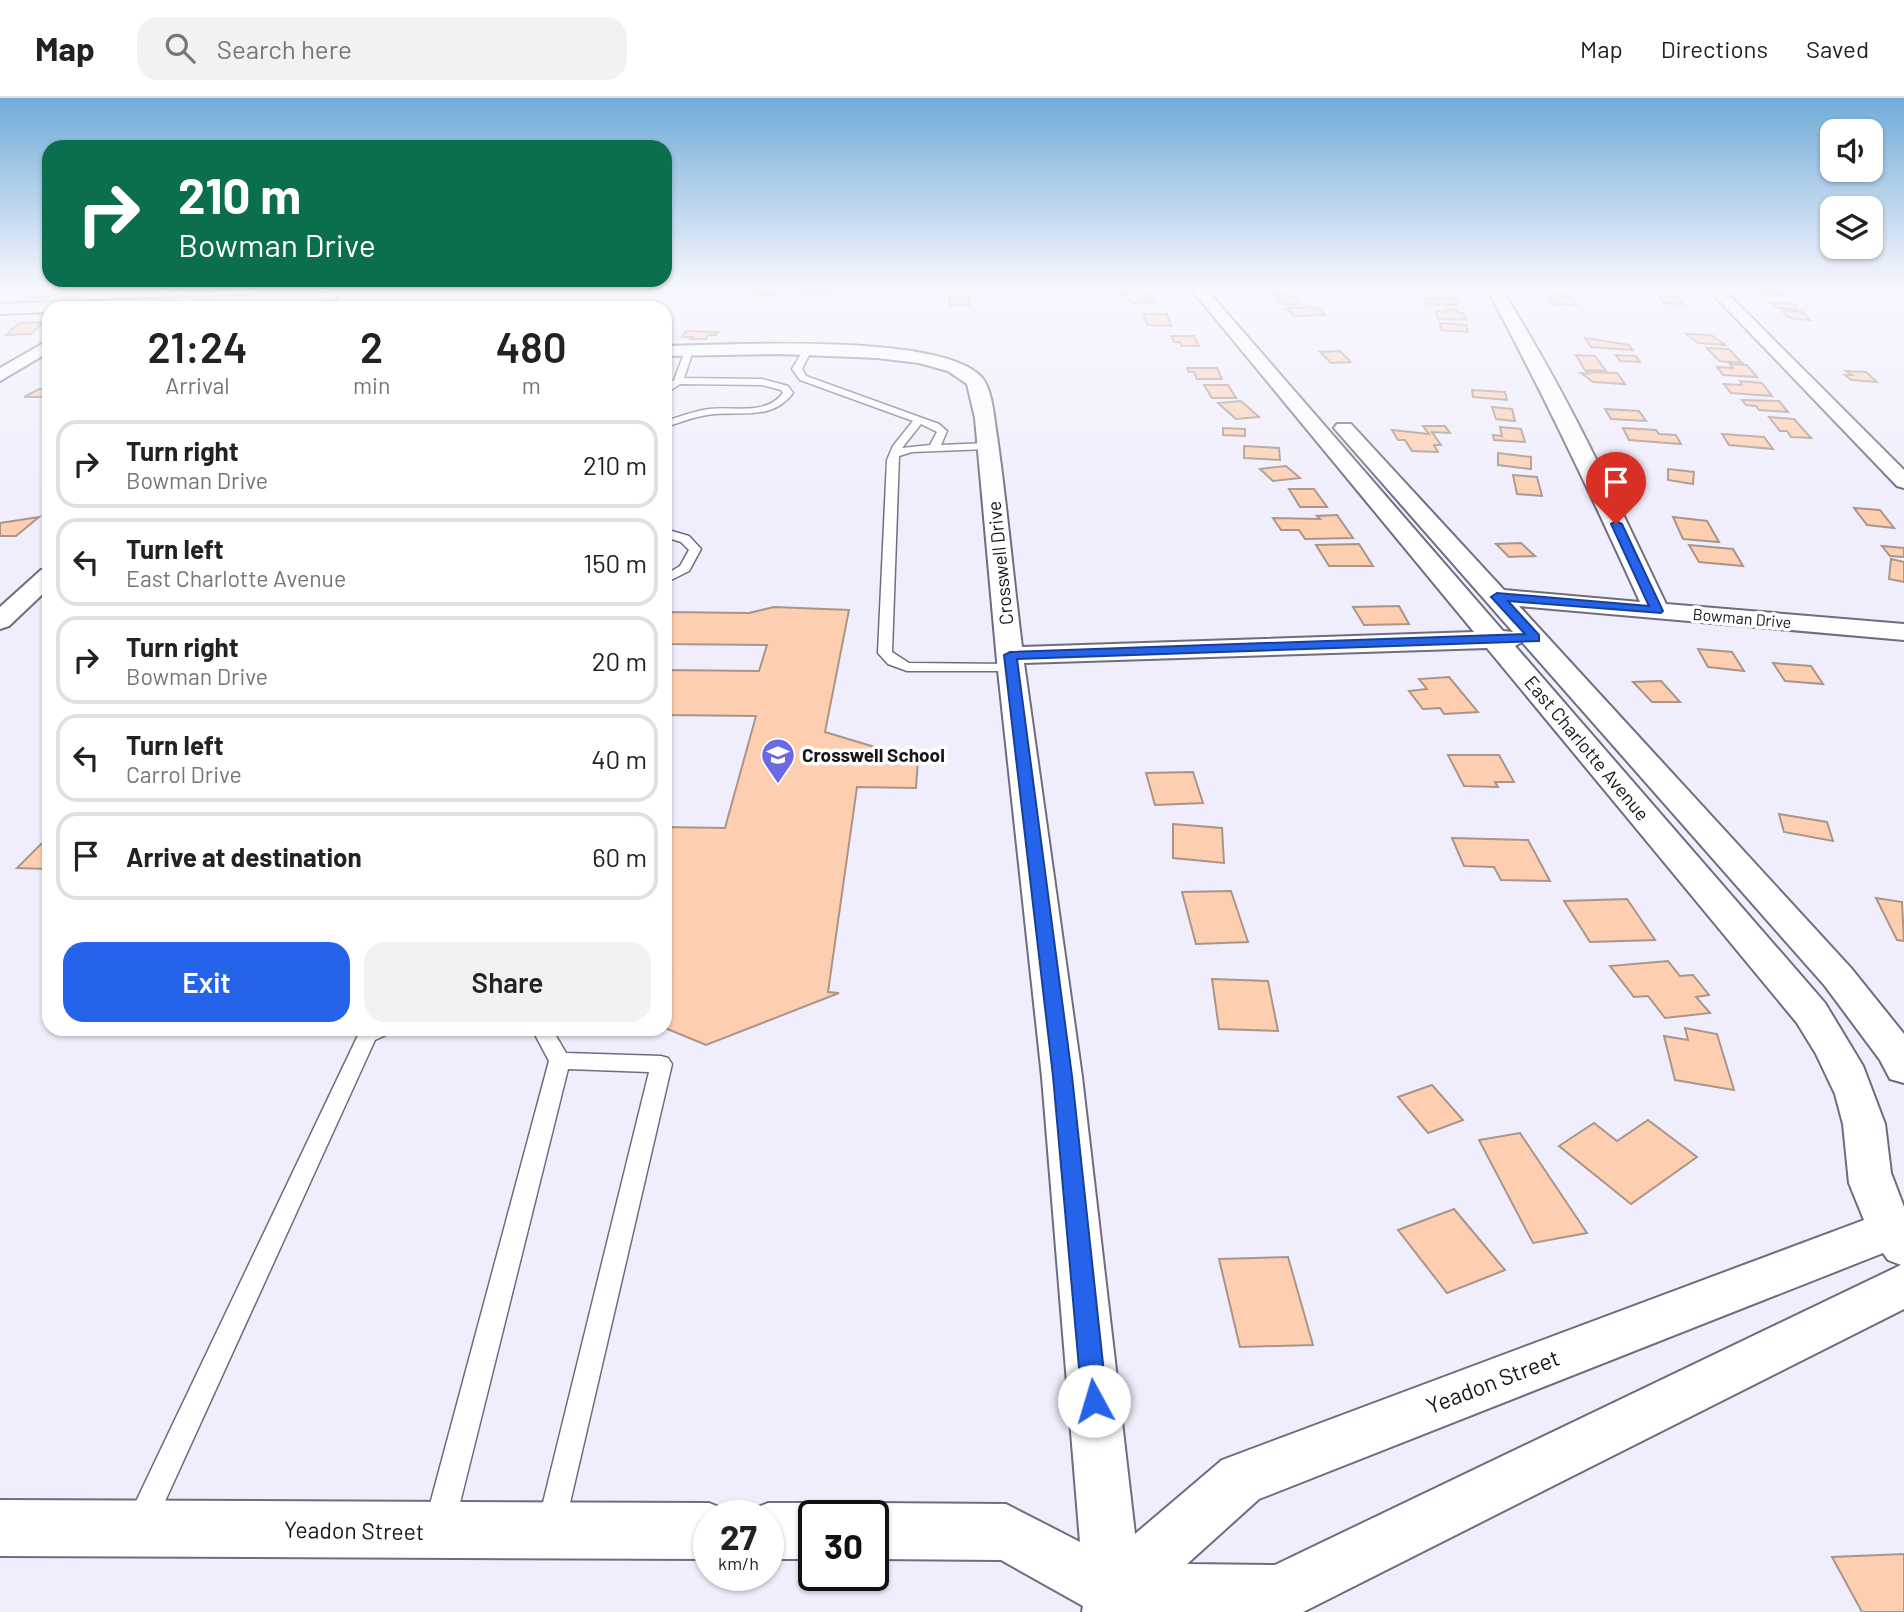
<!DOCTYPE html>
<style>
:root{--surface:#fff;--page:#f2f2f2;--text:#222;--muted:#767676;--line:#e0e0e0;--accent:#2563eb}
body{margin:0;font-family:Barlow,sans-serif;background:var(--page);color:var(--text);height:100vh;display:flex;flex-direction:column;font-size:26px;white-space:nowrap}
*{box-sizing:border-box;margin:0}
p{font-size:23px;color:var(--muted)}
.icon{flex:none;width:38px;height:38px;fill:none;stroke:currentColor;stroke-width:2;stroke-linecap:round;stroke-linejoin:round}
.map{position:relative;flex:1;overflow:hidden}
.panel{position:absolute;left:42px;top:203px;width:630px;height:735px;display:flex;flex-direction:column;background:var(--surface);border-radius:21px;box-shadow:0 2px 5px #0004}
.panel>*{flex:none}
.top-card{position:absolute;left:42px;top:42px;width:630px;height:147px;border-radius:21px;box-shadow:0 2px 5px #0004;background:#0b6e4f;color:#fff;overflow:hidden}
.fabs{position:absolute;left:1820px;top:21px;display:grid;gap:14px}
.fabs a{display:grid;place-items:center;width:63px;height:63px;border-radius:14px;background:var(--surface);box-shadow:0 2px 5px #0004;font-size:35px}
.speed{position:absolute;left:693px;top:1402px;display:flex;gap:14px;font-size:35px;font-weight:700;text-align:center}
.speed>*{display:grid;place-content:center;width:91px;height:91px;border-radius:50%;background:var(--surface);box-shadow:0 2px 5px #0004;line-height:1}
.speed small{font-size:18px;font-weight:400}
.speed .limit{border:4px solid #111;border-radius:10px;background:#fff;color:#111}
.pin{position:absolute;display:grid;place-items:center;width:60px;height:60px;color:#fff;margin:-72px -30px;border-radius:50% 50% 50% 0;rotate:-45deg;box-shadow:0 0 7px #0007}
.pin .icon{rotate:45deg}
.me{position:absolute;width:77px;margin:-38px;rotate:354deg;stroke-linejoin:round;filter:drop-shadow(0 0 5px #0008)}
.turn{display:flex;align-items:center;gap:24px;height:147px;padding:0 21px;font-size:32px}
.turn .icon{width:91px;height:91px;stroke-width:2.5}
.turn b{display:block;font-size:49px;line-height:60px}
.eta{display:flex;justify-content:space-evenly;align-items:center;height:119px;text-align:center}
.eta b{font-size:42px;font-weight:600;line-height:49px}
.button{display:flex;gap:14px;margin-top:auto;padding:14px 21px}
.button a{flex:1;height:80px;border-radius:21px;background:var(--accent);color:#fff;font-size:28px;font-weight:600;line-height:80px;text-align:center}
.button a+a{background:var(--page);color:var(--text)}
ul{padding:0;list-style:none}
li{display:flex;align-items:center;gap:21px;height:88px;margin:0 14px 10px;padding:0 7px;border:4px solid var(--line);border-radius:21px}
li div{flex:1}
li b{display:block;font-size:26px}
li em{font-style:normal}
header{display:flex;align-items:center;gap:42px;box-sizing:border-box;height:98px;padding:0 35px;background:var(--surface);border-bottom:2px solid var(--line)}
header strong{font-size:33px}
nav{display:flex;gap:38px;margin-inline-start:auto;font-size:24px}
.search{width:490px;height:63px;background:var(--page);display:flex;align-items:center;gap:18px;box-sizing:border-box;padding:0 24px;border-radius:21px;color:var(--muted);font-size:26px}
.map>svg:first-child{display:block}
</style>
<header>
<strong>Map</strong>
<div class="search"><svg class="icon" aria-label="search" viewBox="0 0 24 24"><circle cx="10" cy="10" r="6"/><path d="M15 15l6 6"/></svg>Search here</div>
<nav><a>Map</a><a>Directions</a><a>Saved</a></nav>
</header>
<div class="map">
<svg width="1904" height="1514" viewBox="0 0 1904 1514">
<rect width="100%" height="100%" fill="#f0eefc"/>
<!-- building -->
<g fill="#fdcfb0" stroke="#aa9588" stroke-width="2">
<path d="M 177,191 L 198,193 L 220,192 L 195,199 L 163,197 Z"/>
<path d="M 752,191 L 774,191 L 774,197 L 751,198 Z"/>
<path d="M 797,191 L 831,191 L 830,195 L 803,196 L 804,192 Z"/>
<path d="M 948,191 L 968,191 L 970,207 L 950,207 Z"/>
<path d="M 1759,191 L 1778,192 L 1782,198 L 1763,197 Z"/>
<path d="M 82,193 L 83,199 L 32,205 L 31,200 Z"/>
<path d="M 1146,194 L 1158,204 L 1133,205 L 1122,195 Z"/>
<path d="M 1290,195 L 1302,206 L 1284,206 L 1273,196 Z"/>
<path d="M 1549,197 L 1570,198 L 1577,207 L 1555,206 Z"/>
<path d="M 1658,198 L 1677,199 L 1684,206 L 1664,205 Z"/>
<path d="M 1434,200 L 1458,201 L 1460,204 L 1454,204 L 1456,207 L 1427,206 L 1425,201 L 1434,202 Z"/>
<path d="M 1772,205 L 1795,206 L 1797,212 L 1774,209 Z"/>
<path d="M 1317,209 L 1325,217 L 1294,218 L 1286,210 Z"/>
<path d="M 1446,211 L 1457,212 L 1458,215 L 1463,215 L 1466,222 L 1438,221 L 1436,213 L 1447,214 Z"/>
<path d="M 1782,213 L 1803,214 L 1810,222 L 1789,220 Z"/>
<path d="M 1144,216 L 1167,216 L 1171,228 L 1147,227 Z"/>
<path d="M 43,224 L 31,236 L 6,237 L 19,225 Z"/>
<path d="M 1440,225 L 1466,227 L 1468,234 L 1441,232 Z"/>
<path d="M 686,233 L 718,234 L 716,237 L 708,237 L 706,241 L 690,241 L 692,239 L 682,239 Z"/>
<path d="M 1686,236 L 1711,237 L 1725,247 L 1698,245 Z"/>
<path d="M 1171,238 L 1194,238 L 1199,248 L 1182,248 L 1180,244 L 1174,244 Z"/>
<path d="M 1585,240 L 1629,247 L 1633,252 L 1591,249 Z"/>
<path d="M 1707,250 L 1729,251 L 1742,265 L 1719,263 Z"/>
<path d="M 1340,253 L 1351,264 L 1331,265 L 1320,254 Z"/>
<path d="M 1576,257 L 1595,258 L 1606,273 L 1585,272 Z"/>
<path d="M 1616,257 L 1636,258 L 1640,264 L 1620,263 Z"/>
<path d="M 1730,266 L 1747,267 L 1757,279 L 1723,277 L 1717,269 L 1733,270 Z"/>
<path d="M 1187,270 L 1217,270 L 1222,281 L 1197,281 L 1194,274 L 1189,274 Z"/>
<path d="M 1846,273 L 1866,274 L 1877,284 L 1851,282 L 1845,277 L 1852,277 Z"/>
<path d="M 1587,274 L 1617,275 L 1625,286 L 1593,284 L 1581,275 L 1589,276 Z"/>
<path d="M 1740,283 L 1762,285 L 1772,298 L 1731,295 L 1724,286 L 1742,287 Z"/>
<path d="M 1204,287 L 1228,287 L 1236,300 L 1212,300 Z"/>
<path d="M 39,291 L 49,291 L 49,299 L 24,299 Z"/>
<path d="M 1472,292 L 1505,294 L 1507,302 L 1473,299 Z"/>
<path d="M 1742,302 L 1779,303 L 1788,314 L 1759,312 L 1756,308 L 1746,307 Z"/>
<path d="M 1241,303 L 1259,319 L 1236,321 L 1218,305 Z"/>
<path d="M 1492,309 L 1512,311 L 1515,323 L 1496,321 Z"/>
<path d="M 1605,311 L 1639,313 L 1646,323 L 1611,321 Z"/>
<path d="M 1769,319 L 1794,321 L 1811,340 L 1791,339 L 1787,333 L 1780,333 Z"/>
<path d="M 1423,328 L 1445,328 L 1450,335 L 1432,334 L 1441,347 L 1434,347 L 1438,354 L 1412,353 L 1405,342 L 1398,342 L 1392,332 L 1429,336 Z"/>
<path d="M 1500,329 L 1521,331 L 1525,344 L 1494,342 L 1493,337 L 1502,338 Z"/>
<path d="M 1223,330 L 1245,331 L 1245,338 L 1223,337 Z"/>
<path d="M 1623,330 L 1656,332 L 1659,336 L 1676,337 L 1681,346 L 1629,342 Z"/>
<path d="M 1722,336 L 1764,339 L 1773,351 L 1729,347 Z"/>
<path d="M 1244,348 L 1279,350 L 1280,362 L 1244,360 Z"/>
<path d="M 1498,355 L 1531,359 L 1531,371 L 1498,367 Z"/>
<path d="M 1286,368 L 1300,380 L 1273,383 L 1260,371 Z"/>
<path d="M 1668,371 L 1694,374 L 1693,386 L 1668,382 Z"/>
<path d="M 1513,377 L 1537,379 L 1542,398 L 1517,396 Z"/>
<path d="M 1289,391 L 1314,391 L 1327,409 L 1300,409 Z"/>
<path d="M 1854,410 L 1880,412 L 1894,430 L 1867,427 Z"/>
<path d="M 1337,417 L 1353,440 L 1305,441 L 1299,432 L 1281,432 L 1273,420 L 1320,421 L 1317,418 Z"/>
<path d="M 39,419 L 16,438 L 0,438 L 0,425 Z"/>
<path d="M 1673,419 L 1707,423 L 1719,444 L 1683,441 Z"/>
<path d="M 1521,445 L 1535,458 L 1509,459 L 1496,446 Z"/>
<path d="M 1359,446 L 1373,468 L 1329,468 L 1316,447 Z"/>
<path d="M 1689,447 L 1733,451 L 1743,468 L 1699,464 Z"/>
<path d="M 1882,448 L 1904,450 L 1904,459 L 1890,458 Z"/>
<path d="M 1891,461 L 1904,464 L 1904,484 L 1889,481 Z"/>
<path d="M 1399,508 L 1409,526 L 1364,527 L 1353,509 Z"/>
<path d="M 774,509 L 849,512 L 825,634 L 918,662 L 916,690 L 857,689 L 828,894 L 839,895 L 706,947 L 665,930 L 665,898 L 671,877 L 665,877 L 665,729 L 725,730 L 756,618 L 665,617 L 665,572 L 759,573 L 767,547 L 665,546 L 665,514 L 749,515 Z"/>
<path d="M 1698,551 L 1732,554 L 1744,573 L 1708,569 Z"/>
<path d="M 1773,565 L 1811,568 L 1823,586 L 1785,583 Z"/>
<path d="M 1449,579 L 1478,614 L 1444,616 L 1440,610 L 1423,611 L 1409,593 L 1427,591 L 1419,581 Z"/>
<path d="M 1661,583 L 1680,604 L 1652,604 L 1633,584 Z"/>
<path d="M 1448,657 L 1499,657 L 1514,684 L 1495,684 L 1498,689 L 1464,688 Z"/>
<path d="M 1193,674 L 1203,705 L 1155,707 L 1146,675 Z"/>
<path d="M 1779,716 L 1827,724 L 1833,743 L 1784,734 Z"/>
<path d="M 1173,726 L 1222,730 L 1224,765 L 1173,760 Z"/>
<path d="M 1452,740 L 1528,742 L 1550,783 L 1501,782 L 1494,769 L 1464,768 Z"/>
<path d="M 41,746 L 49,746 L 49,771 L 17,770 Z"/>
<path d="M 1231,793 L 1248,844 L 1196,846 L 1182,794 Z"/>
<path d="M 1876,800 L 1902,804 L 1904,843 L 1897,842 Z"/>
<path d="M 1627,801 L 1655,842 L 1590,844 L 1564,803 Z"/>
<path d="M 1668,863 L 1680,878 L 1693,877 L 1709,897 L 1696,899 L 1710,915 L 1665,920 L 1648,898 L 1634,899 L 1610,868 Z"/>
<path d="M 1212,881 L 1268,883 L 1278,933 L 1219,931 Z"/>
<path d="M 1685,930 L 1717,936 L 1734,992 L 1675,982 L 1664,938 L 1688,942 Z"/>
<path d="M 1432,987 L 1463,1022 L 1428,1035 L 1398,999 Z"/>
<path d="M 1648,1022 L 1697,1059 L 1631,1106 L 1559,1048 L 1594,1025 L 1617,1043 Z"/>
<path d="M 1520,1035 L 1587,1135 L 1533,1145 L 1479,1042 Z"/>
<path d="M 1454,1111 L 1505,1172 L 1447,1195 L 1398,1132 Z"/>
<path d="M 1288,1159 L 1313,1247 L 1240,1249 L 1219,1161 Z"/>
<path d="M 1904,1456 L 1904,1514 L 1862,1514 L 1832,1459 Z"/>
</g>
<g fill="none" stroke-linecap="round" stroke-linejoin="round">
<!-- service casing -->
<g stroke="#706c80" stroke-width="3">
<g id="service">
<path d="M 689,250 L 693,253 L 684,280 L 762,281 L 788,288 L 793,295 C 772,324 738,312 707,317 C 693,319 679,325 665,329 L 665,323 C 679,319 694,313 709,311 C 733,308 766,318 783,295 L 781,292 L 762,287 L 680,286 L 665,296 L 665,288 L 674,282 L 685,253 Z"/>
<path d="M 804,251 L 811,253 L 802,271 L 806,278 L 939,326 L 947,333 L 941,347 L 987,345 L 992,348 L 987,351 L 912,354 L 899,358 L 892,554 L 909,565 L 1012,566 L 1019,570 L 1017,573 L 907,573 L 888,566 L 878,555 L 887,362 L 893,348 L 913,323 L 800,282 L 792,271 ZM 921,326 L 937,334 L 930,347 L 902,350 Z"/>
<path d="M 665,431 L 689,438 L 701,451 L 689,473 L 665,485 L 665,477 L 680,468 L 689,452 L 681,444 L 665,439 Z"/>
<path d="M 361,931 L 391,931 L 388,936 L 375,942 L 151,1434 L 141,1439 L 131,1434 L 126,1424 L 131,1414 Z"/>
<path d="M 532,931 L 552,931 L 566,955 L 661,958 L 668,960 L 672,966 L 563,1435 L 553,1440 L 543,1435 L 538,1425 L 649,974 L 568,971 L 455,1425 L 450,1435 L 440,1440 L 430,1435 L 425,1425 L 549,963 Z"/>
</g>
</g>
<!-- minor casing -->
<g stroke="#706c80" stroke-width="4">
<g id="minor">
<path d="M 1191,191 L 1206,191 L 1503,533 L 1513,534 L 1334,330 L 1337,326 L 1351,326 L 1504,492 L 1640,504 C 1592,398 1542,293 1487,191 L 1501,191 C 1565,290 1615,400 1666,506 L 1904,526 L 1904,542 L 1519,508 L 1851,870 L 1904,936 L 1904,985 L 1890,981 L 1880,962 L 1825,888 L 1522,544 L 1515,548 L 1825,905 L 1863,968 L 1885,1026 L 1891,1075 L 1904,1109 L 1904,1211 L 1303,1514 L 1082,1514 L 1083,1508 L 1001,1462 L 873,1461 L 873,1418 L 852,1418 L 853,1413 L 873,1405 L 1006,1406 L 1080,1444 L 1042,979 L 997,563 L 975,320 L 967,286 L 948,273 L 919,265 L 877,260 L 780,256 L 665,258 L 665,248 C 725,247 947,234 983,281 C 993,295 994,321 997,338 C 1007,408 1013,478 1022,549 L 1474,534 ZM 1487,550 L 1797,925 L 1816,956 L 1835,996 L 1843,1026 L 1849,1085 L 1864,1122 L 1222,1362 L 1135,1436 L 1082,979 L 1024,565 ZM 1883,1155 L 1888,1162 L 1901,1167 L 1275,1467 L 1187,1466 L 1259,1401 Z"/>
<path d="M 1708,191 L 1723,191 L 1904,372 L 1904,390 L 1897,388 Z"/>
<path d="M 330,195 L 337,199 L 335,202 L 152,210 L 49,210 L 49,214 L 0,216 L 0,206 Z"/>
<path d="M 49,242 L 49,254 L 0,283 L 0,270 Z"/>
<path d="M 49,470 L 49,490 L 9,528 L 0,531 L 0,509 L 41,472 Z"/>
<path d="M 0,1402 L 709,1405 L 729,1413 L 730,1418 L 709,1418 L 709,1461 L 0,1458 Z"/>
<path d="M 768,1405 L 814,1405 L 834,1413 L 835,1418 L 814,1418 L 814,1461 L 768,1461 L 768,1418 L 747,1418 L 748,1413 Z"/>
</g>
</g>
<!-- service -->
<use href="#service" fill="#fff" fill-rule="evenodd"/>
<!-- minor -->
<use href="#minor" fill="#fff" fill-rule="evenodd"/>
</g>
<!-- sky -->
<linearGradient id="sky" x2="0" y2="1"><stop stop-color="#70abd8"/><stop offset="0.47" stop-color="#f8f7fe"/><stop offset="1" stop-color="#f8f7fe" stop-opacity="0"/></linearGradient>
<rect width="1904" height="403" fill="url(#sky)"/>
<!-- route -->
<path fill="#2563eb" stroke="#184099" stroke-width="2" d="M 1616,423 L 1622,426 L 1663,513 L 1661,515 L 1508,503 L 1539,537 L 1539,543 L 1017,561 L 1072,978 L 1107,1303 L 1103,1311 L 1094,1315 L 1086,1311 L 1082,1303 L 1053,978 L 1004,557 L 1010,554 L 1525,536 L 1491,499 L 1497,495 L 1649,508 L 1611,426 Z"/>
<!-- icons -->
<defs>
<g id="school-pin" transform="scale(1.75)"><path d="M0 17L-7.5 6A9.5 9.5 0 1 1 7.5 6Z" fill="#6c69e3" stroke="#fff"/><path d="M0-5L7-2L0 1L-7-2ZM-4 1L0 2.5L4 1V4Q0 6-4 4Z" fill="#fff"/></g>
</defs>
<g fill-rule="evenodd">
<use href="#school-pin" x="778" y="657"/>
</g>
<g text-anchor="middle" stroke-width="7" stroke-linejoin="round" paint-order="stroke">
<!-- far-street labels -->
<g font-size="16" fill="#16141c" stroke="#fff">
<text transform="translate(1742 520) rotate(5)" y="6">Bowman Drive</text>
</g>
<!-- street labels -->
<g font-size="19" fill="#16141c" stroke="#fff">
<text transform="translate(1000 465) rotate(-96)" y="7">Crosswell Drive</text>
<text transform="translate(1587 650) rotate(50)" y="7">East Charlotte Avenue</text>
</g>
<!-- poi labels -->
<g font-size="19" font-weight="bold" fill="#16141c" stroke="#fff" text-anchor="start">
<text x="802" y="664">Crosswell School</text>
</g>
<!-- near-street labels -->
<g font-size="23" fill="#16141c" stroke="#fff">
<text transform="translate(1493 1284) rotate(-21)" y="8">Yeadon Street</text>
<text transform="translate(354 1433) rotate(1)" y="8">Yeadon Street</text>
</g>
</g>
</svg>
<div class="fabs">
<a><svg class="icon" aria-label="sound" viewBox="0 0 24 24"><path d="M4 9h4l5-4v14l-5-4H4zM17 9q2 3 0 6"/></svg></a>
<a><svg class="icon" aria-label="layers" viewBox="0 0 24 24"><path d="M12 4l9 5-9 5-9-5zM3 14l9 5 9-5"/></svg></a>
</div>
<div class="speed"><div>27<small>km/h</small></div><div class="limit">30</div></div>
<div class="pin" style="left:1616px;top:426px;background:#d93025"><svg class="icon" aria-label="arrive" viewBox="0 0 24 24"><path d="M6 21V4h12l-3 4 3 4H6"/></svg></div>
<svg class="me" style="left:1094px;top:1303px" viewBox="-20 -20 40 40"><circle r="19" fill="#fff"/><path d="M0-13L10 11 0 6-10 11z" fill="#2563eb"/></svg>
<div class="top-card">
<div class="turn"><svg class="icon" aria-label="right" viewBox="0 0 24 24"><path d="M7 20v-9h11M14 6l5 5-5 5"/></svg><div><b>210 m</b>Bowman Drive</div></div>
</div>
<section class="panel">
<div class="eta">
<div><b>21:24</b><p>Arrival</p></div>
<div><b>2</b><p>min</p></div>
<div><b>480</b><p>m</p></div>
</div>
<ul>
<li><svg class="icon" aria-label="right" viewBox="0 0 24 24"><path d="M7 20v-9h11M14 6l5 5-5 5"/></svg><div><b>Turn right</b><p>Bowman Drive</p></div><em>210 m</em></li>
<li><svg class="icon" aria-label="left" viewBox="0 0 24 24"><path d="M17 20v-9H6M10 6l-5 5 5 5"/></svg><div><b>Turn left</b><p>East Charlotte Avenue</p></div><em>150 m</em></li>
<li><svg class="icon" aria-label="right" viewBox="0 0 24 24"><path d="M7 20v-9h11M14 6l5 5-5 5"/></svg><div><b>Turn right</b><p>Bowman Drive</p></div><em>20 m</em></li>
<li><svg class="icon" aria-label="left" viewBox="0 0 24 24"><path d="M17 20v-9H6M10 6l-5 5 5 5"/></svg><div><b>Turn left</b><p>Carrol Drive</p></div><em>40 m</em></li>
<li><svg class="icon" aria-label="arrive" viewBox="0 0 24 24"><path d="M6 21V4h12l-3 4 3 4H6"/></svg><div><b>Arrive at destination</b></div><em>60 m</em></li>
</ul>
<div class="button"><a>Exit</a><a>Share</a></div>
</section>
</div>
